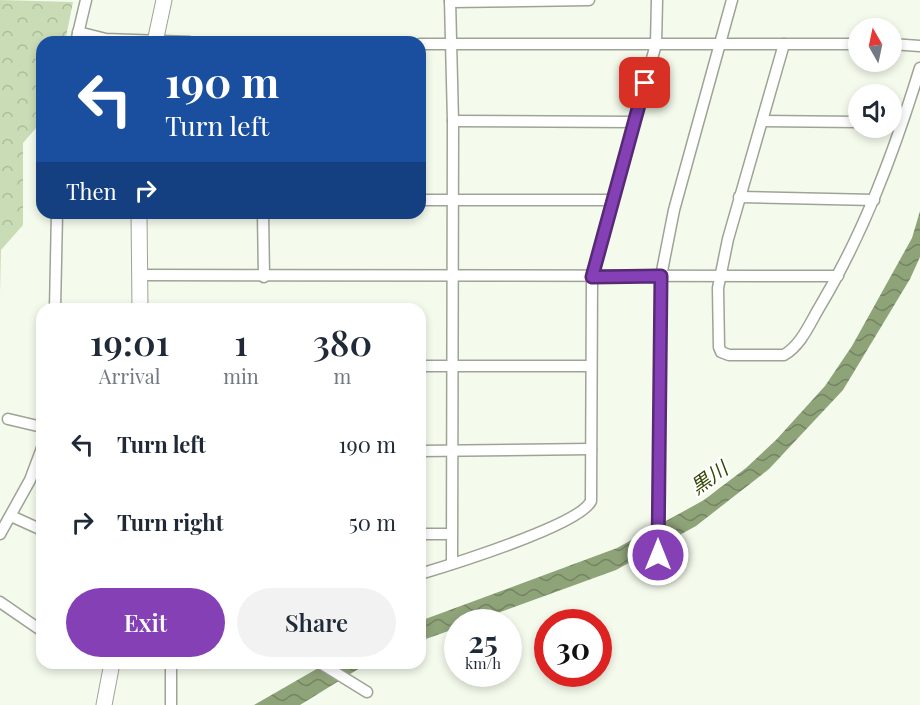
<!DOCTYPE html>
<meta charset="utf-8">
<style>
:root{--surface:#fff;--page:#f2f2f3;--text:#1f2937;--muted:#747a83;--accent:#8440b4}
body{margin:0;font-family:"Playfair Display","Noto Sans JP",serif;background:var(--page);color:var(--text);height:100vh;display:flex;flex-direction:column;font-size:22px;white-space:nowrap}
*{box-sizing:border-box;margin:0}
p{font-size:20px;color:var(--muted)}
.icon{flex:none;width:33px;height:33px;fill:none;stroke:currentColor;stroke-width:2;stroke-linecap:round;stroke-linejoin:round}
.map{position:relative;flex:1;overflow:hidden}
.panel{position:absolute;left:36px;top:303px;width:390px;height:366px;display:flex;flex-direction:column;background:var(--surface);border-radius:18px;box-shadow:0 3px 9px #0003}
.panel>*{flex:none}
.banner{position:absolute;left:36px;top:36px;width:390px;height:183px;border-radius:18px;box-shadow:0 3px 9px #0003;background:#1a4fa0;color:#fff;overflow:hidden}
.needle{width:39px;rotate:351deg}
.tools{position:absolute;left:848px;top:18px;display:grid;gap:12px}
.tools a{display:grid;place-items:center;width:54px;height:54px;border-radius:50%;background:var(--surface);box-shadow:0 3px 9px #0003;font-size:30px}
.speed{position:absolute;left:444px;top:609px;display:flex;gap:12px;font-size:30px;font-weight:700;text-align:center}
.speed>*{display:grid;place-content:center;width:78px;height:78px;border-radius:50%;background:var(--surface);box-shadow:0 3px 9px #0003;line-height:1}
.speed small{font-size:15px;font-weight:400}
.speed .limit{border:9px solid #d22;background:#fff;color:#111}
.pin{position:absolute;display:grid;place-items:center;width:51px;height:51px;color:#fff;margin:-26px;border-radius:12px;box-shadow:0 3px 9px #0006}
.me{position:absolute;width:66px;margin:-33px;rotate:0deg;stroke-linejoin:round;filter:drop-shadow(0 0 4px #0008)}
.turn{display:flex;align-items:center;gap:21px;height:126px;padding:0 30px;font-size:27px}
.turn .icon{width:78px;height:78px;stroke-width:2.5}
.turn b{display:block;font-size:42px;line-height:51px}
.then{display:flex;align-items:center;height:57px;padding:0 30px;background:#0003;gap:12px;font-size:22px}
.eta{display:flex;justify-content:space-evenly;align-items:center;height:102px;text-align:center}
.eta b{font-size:36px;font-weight:600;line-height:42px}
.button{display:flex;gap:12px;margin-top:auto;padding:12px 30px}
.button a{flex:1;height:69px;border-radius:36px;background:var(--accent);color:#fff;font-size:24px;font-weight:600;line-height:69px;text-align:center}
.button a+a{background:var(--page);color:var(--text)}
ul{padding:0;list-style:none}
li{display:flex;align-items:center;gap:18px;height:78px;padding:0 30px}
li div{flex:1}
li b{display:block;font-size:22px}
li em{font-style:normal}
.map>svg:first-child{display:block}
</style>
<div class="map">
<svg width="920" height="705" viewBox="0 0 920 705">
<defs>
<pattern id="forest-crowns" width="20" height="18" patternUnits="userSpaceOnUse" patternTransform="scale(1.5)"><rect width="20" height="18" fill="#cadcb6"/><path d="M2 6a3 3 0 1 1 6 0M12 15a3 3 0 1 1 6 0" fill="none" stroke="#adbc9c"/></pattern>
<pattern id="water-waves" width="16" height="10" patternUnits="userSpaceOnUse" patternTransform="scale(1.5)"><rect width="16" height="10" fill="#8fa379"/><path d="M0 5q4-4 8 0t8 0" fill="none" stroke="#748462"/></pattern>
</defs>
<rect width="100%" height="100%" fill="#f4fbec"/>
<!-- forest -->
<path fill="url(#forest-crowns)" d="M 0,0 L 73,2 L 65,42 L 42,42 L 42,121 L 23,143 L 23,225 L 1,250 L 0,294 Z"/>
<!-- water -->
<g fill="url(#water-waves)">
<path d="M 920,211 L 920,257 L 910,279 L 843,390 L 769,469 L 696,526 L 616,570 L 473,622 L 458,622 L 457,628 L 420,641 L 420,621 L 617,548 L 704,500 L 746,468 L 776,440 L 825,386 L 852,346 L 912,238 Z"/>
<path d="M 327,663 L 368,663 L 300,705 L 254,705 Z"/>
</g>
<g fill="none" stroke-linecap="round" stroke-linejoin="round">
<!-- minor casing -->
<g stroke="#9da496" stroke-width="13">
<g id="minor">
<path d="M 450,0 L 453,121 L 452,564"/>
<path d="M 450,2 L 589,0"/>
<path d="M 78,32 L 106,39 L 189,42"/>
<path d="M 76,42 L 86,0"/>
<path d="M 420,44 L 858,44"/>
<path d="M 784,44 L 728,239 L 718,288 L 719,347 L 721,352 L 729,355 L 784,355 C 801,345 809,325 819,308 C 864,233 894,152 920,68"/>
<path d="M 891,44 L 920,46"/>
<path d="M 453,121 L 634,122"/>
<path d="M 762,121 L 858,122"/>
<path d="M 739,197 L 874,200"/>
<path d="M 420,200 L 611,200"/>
<path d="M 263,213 L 264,277"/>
<path d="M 139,275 L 838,276"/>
<path d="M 55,309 L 57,213"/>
<path d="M 420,366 L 591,366"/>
<path d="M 8,419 L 42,427"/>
<path d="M 420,451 L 591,449"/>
<path d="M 11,516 L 42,530"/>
<path d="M 0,534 L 30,480 L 42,448"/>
<path d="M 420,534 L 451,534"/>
<path d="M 420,574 C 450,565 580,525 591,501 L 592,277 L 656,44 L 657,0"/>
<path d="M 658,576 L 661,276 L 674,210 L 732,0"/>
<path d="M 0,602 L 42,631"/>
<path d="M 320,663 L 367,692"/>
<path d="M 171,705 L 171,663"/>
</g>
</g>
<!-- secondary casing -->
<g stroke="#9da496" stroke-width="17">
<g id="secondary">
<path d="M 155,42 L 164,0"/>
<path d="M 139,213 L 140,309"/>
<path d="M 104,705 L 112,663"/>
</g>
</g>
<!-- minor -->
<use href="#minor" stroke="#fff" stroke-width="10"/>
<!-- secondary -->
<use href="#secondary" stroke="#fff" stroke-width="15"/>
</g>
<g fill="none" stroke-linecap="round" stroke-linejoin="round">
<!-- route casing -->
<g stroke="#562a75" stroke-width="15">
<path id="route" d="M 645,83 L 592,277 L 661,276 L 658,555"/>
</g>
<!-- route -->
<use href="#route" stroke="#8440b4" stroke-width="10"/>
</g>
<g text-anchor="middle" stroke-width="4.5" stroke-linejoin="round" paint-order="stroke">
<!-- water labels -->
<g font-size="20" font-style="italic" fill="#324906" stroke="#fff">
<text transform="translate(709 478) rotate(-35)" y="7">黒川</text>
</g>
</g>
</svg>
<div class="tools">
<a><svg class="needle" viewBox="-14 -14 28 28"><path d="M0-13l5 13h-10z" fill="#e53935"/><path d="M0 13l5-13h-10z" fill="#747a83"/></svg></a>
<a><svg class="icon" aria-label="sound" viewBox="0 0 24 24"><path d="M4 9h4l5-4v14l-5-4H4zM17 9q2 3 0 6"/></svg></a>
</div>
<div class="speed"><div>25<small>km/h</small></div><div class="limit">30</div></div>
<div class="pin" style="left:645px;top:83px;background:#d93025"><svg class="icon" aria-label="arrive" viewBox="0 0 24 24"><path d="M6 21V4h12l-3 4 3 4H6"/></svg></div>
<svg class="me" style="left:658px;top:555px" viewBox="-20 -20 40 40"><circle r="17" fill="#8440b4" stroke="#fff" stroke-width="3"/><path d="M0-11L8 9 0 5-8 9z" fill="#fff"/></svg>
<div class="banner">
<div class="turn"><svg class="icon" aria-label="left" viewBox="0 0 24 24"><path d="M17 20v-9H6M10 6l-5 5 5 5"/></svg><div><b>190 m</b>Turn left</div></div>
<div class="then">Then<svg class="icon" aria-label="right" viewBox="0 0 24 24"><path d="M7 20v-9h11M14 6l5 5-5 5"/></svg></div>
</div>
<section class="panel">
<div class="eta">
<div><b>19:01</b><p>Arrival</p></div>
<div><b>1</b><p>min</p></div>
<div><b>380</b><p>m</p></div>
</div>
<ul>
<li><svg class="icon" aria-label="left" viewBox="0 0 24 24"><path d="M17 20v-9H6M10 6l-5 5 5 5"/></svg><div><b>Turn left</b></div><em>190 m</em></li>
<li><svg class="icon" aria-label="right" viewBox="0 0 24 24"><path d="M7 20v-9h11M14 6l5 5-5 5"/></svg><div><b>Turn right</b></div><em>50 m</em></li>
</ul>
<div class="button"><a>Exit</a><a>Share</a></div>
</section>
</div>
